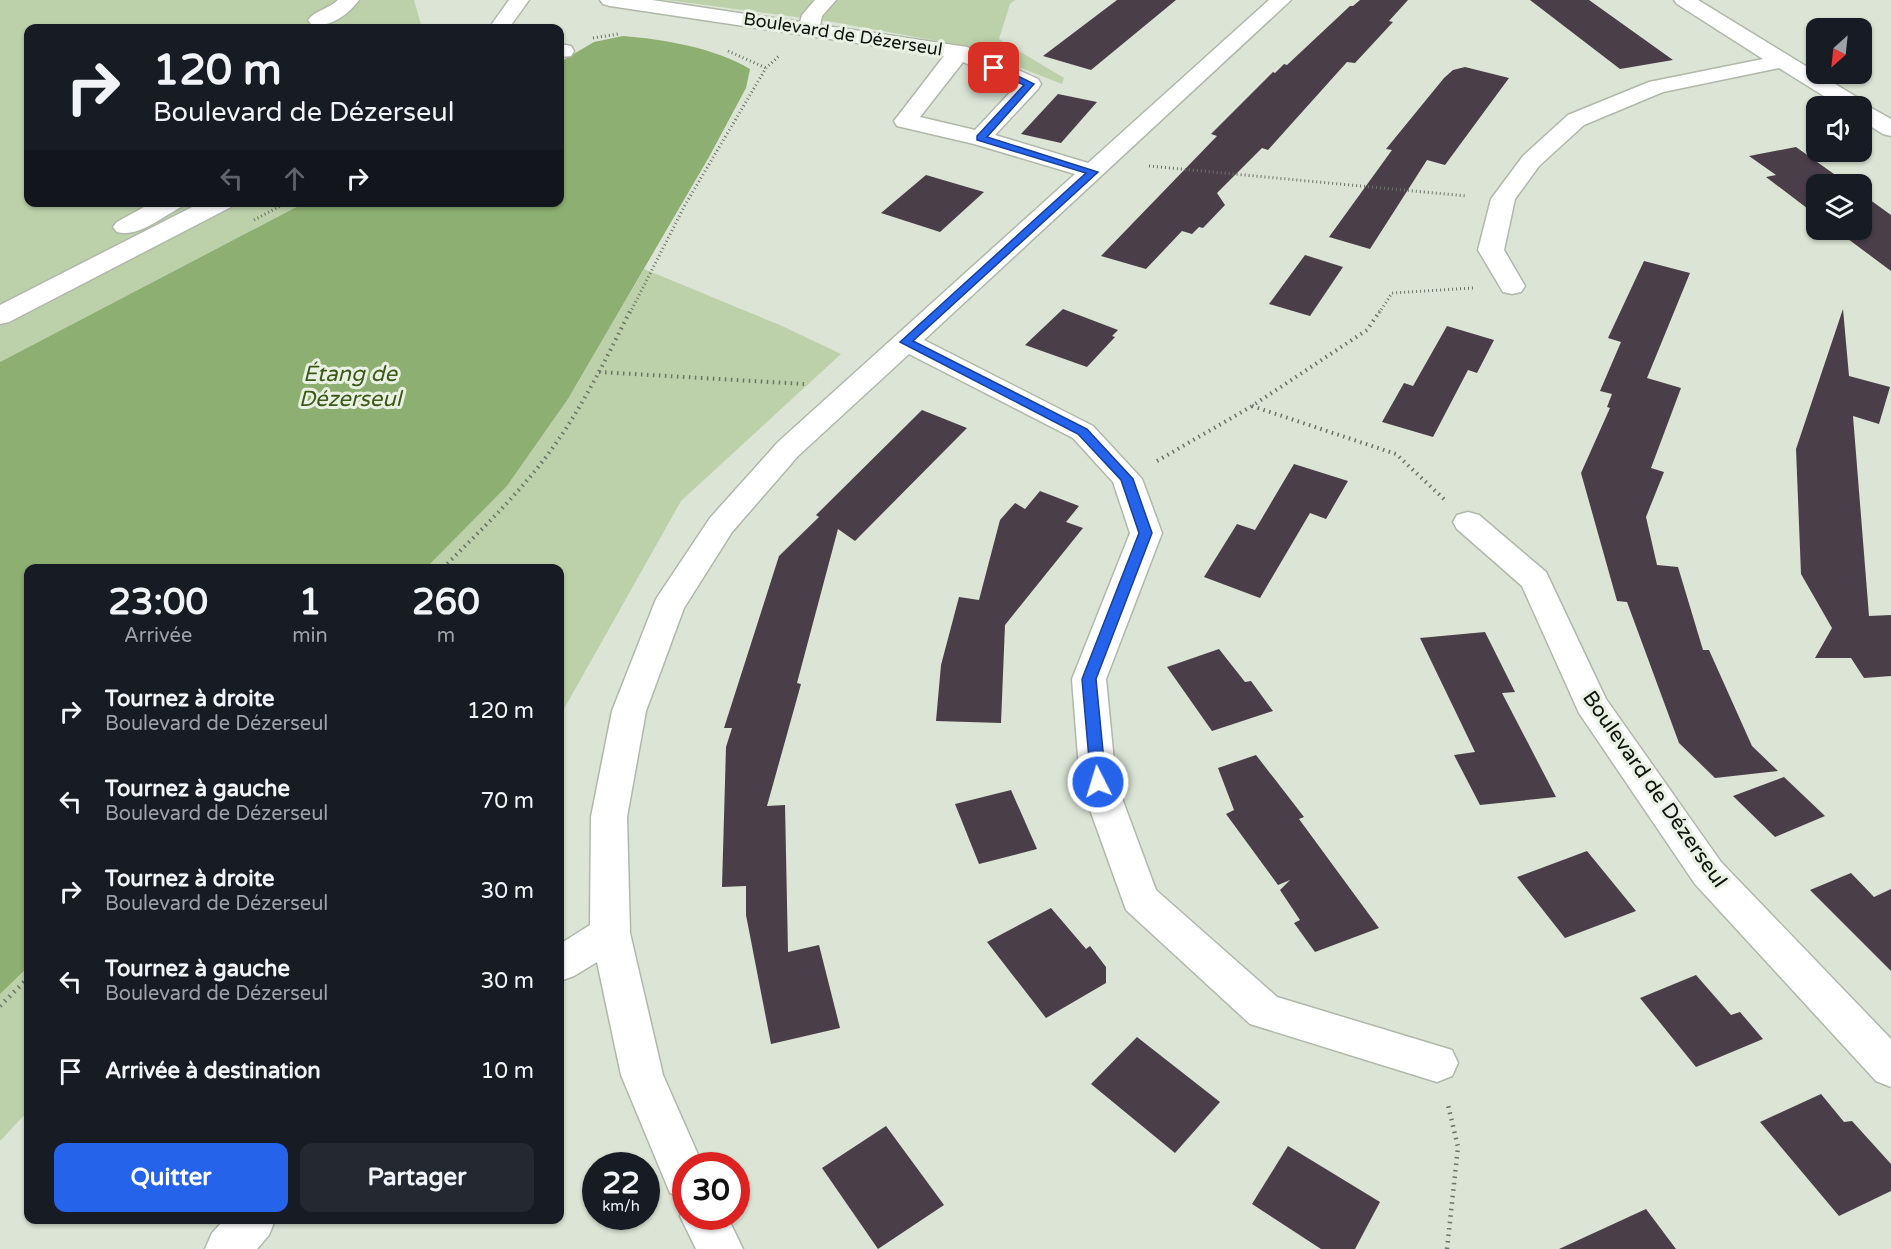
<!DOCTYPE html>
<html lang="fr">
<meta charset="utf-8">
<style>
:root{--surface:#171b24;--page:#242831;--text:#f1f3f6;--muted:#9ea1a6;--accent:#2563eb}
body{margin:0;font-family:"Varela Round",sans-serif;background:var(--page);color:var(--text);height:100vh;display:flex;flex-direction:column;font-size:22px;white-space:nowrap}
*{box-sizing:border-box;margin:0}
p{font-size:20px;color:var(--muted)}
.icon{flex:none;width:33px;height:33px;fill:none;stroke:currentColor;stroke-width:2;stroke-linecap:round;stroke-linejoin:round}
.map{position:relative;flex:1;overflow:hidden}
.side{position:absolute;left:24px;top:564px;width:540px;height:660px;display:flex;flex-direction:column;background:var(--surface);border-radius:12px;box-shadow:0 2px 4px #0004}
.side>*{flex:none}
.banner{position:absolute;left:24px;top:24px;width:540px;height:183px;border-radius:12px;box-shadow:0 2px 4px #0004;background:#171b24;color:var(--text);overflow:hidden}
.needle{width:39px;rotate:207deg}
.tools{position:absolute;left:1806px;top:18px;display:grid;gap:12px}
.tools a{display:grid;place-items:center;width:66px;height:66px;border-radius:12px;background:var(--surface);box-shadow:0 2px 4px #0004;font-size:30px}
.speed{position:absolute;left:582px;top:1152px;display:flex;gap:12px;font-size:30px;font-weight:700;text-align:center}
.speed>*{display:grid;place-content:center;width:78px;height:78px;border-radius:50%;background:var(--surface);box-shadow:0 2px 4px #0004;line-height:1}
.speed small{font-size:15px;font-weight:400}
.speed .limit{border:9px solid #d22;background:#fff;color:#111}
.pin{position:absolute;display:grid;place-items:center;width:51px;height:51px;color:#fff;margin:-26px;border-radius:12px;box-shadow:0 3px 9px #0006}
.me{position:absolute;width:66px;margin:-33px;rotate:355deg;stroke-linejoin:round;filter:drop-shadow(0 0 4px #0008)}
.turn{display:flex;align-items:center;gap:21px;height:126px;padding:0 30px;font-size:27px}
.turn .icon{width:78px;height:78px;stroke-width:2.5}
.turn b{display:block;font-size:42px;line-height:51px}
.lanes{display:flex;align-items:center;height:57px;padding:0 30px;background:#0003;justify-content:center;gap:30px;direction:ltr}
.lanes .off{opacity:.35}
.eta{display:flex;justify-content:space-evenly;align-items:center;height:102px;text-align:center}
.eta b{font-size:36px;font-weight:700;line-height:42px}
.primary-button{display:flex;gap:12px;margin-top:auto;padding:12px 30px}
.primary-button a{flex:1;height:69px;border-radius:12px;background:var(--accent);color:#fff;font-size:24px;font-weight:700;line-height:69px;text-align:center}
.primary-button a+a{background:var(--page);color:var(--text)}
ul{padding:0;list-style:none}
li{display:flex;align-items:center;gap:18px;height:90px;padding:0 30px}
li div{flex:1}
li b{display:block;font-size:22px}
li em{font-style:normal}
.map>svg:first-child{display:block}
</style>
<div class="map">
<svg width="1891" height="1249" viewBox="0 0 1891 1249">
<rect width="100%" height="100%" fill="#dbe4d5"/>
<!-- green -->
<g fill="#bcd1aa">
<path d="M 0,0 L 414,0 L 422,28 L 28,28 L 28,202 L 304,203 L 0,362 Z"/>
<path d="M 667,0 L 1015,0 L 1010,4 L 999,39 L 1064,78 L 1062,84 L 965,46 L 833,22 Z"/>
<path d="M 644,269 L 782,326 L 841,354 L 681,501 L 560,716 L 560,568 L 426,568 L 507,486 L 568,399 Z"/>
<path d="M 28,967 L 28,1111 L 0,1141 L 0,994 Z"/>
</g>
<!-- water -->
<path fill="#8eaf72" d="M 623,36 C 662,39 716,48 750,69 L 746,88 L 709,157 L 568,399 L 507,486 L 426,568 L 28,568 L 28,967 L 0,994 L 0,362 L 304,203 L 560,202 L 560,62 L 594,42 Z"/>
<!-- building -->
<g fill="#4a3f49">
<path d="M 1117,0 L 1176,0 L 1091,70 L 1043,56 Z"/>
<path d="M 1360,0 L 1408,0 L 1389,21 L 1393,22 L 1355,63 L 1347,62 L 1268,150 L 1262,148 L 1217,193 L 1225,205 L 1203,228 L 1199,227 L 1192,234 L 1182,231 L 1146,269 L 1101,256 L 1217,136 L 1211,134 L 1273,72 L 1275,73 L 1284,64 L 1287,65 L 1350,6 L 1353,6 Z"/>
<path d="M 1530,0 L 1589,0 L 1673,60 L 1620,69 Z"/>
<path d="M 1465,67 L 1509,78 L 1445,165 L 1427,160 L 1370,249 L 1329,237 L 1392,150 L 1386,149 L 1444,78 L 1453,70 Z"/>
<path d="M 1058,94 L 1097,102 L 1061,143 L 1021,134 Z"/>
<path d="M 1796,147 L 1848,184 L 1816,184 L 1816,215 L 1766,177 L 1776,175 L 1749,156 Z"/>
<path d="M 926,175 L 984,192 L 940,232 L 881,213 Z"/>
<path d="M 1862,194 L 1891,215 L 1891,271 L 1836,230 L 1862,230 Z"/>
<path d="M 1305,255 L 1343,267 L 1310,316 L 1269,304 Z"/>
<path d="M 1644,261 L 1690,273 L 1647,378 L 1681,388 L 1651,468 L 1664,472 L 1646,517 L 1657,565 L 1678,567 L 1703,650 L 1709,650 L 1752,746 L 1778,771 L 1715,778 L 1679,743 L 1627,602 L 1617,601 L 1581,473 L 1610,408 L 1607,407 L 1612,394 L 1600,391 L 1621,342 L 1608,338 Z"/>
<path d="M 1063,309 L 1118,330 L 1112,336 L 1115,337 L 1087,367 L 1025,345 Z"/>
<path d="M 1843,309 L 1849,376 L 1890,387 L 1879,424 L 1853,416 L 1869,616 L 1891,615 L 1891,676 L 1864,678 L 1851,658 L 1815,658 L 1832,628 L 1801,574 L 1796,449 Z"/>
<path d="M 1447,326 L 1494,340 L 1477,373 L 1468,370 L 1433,437 L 1382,422 L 1404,383 L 1413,386 Z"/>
<path d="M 922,410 L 967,428 L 855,541 L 838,529 L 797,683 L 801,684 L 767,806 L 785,805 L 788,952 L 819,945 L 840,1028 L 771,1044 L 746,915 L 746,886 L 722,887 L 726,747 L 732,728 L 724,728 L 779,556 L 819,517 L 816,515 Z"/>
<path d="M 1294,464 L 1348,481 L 1326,519 L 1310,513 L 1260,598 L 1204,577 L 1237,524 L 1255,530 Z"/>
<path d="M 1040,491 L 1079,506 L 1066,522 L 1083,528 L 1005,625 L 1001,723 L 936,721 L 941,665 L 959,597 L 979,600 L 1000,520 L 1015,503 L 1025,509 Z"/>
<path d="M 1485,632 L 1515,692 L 1502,693 L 1556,797 L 1480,805 L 1454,755 L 1475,752 L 1420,638 Z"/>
<path d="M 1219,649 L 1245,682 L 1251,681 L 1273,711 L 1212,731 L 1167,667 Z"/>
<path d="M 1256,755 L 1304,817 L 1299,819 L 1379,928 L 1315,952 L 1294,923 L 1300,920 L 1280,890 L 1290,880 L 1278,885 L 1226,814 L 1234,810 L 1218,768 Z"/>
<path d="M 1784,777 L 1825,816 L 1775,837 L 1733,796 Z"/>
<path d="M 1011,790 L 1037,849 L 979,864 L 955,804 Z"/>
<path d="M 1587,851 L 1636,911 L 1565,938 L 1517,877 Z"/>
<path d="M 1851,873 L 1874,897 L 1891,889 L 1891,971 L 1810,890 Z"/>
<path d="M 1051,908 L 1086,949 L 1090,946 L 1106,967 L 1106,983 L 1046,1018 L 987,942 Z"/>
<path d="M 1696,975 L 1731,1015 L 1740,1012 L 1763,1039 L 1696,1067 L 1640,998 Z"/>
<path d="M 1137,1037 L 1220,1102 L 1175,1153 L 1091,1084 Z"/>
<path d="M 1821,1094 L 1844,1122 L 1852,1121 L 1891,1164 L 1891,1191 L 1839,1216 L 1760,1122 Z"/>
<path d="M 886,1126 L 944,1205 L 878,1249 L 822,1168 Z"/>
<path d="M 1288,1146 L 1380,1202 L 1355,1249 L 1321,1249 L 1252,1204 Z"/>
<path d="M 1646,1209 L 1676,1249 L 1559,1249 Z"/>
</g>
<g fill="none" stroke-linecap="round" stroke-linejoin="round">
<!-- minor casing -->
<g stroke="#b0b8aa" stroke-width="3">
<g id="minor">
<path d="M 338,0 L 359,0 C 349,14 329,29 311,24 L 308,20 C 315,10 329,9 338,0 Z"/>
<path d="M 509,0 L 529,0 L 509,28 L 489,28 Z"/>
<path d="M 600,0 L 652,0 L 800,22 L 802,15 L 815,0 L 836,0 L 822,16 L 820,25 L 967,47 L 1038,79 L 1041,84 L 1038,89 L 995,135 L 1088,163 L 1269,0 L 1291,0 L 924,340 L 1093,426 L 1142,479 L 1162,533 L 1106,679 L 1116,782 L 1156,890 L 1277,997 L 1452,1050 L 1458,1063 L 1452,1076 L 1437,1082 L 1250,1024 L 1126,910 L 1080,782 L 1072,679 L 1130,533 L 1113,482 L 1073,438 L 909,354 L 798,456 L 732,532 L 684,608 L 646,711 L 627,817 L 630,933 L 663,1075 L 703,1166 L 686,1166 L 686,1199 L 670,1193 L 621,1075 L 597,962 L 574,976 L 560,981 L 560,944 L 590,925 L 591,817 L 612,711 L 656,599 L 710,518 L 778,442 L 1075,174 L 974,144 L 897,126 L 894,121 L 944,56 L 610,6 L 603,4 ZM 963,62 L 1016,86 L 975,130 L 920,117 Z"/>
<path d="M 1674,0 L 1698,0 L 1863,101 L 1866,105 L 1891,119 L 1891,136 L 1883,134 L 1862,121 L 1862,106 L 1840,106 L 1779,68 L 1663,92 L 1584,125 L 1539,166 L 1515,199 L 1504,250 L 1525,286 L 1521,292 L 1512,294 L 1503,292 L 1478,250 L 1491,199 L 1523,156 L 1568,115 L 1649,82 L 1763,59 L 1677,4 Z"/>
<path d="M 560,44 L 571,46 L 574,51 L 571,56 L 560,57 Z"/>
<path d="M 153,202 L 184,202 L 181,207 C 162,217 138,238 117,232 L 113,227 L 117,222 Z"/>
<path d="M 202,202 L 234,202 L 231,207 L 9,322 L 0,324 L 0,305 Z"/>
<path d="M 1468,512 L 1479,515 L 1546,572 L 1606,699 L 1721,862 L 1891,1039 L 1891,1087 L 1876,1081 L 1695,884 L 1579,713 L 1522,586 L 1457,529 L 1453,522 L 1457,515 Z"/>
<path d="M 686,1202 L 686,1216 L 727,1216 L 743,1249 L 696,1249 L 680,1216 Z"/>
<path d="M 224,1220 L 275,1220 L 269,1235 L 257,1249 L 205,1249 L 212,1233 Z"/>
</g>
</g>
<!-- path-far2 -->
<g stroke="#6d7369" stroke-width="3" stroke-dasharray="1 3" stroke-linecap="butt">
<path d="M 593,38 L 618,34"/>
<path d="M 728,51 L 766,68"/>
<path d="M 1149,166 L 1467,196"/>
<path d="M 254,220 L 288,202"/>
<path d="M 630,313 L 685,205 L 766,68 L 780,55"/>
<path d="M 1379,313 L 1392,293 L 1473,288"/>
</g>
<!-- path-far1 -->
<g stroke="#6d7369" stroke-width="4" stroke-dasharray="1.5 4.5" stroke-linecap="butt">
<path d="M 599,372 L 804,384"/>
<path d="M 1252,406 L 1396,454 L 1444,499"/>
<path d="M 1157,461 L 1252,406 L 1367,330 L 1380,311"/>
<path d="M 443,568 C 482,529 522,491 554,446 C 584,404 607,357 630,311"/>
</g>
<!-- path -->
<g stroke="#6d7369" stroke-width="4.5" stroke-dasharray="1.5 5" stroke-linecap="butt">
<path d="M 0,1006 L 28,978"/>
<path d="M 1447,1249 L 1458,1147 L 1448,1105"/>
</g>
<!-- minor -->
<use href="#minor" fill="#fff" fill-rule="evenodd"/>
</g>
<!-- route -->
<path fill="#2563eb" stroke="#184099" stroke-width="1.5" d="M 991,66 L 998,66 L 1034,84 L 987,137 L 1098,172 L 913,341 L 1087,429 L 1133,479 L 1152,533 L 1096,679 L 1106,782 L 1104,786 L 1093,786 L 1091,782 L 1082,679 L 1139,533 L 1121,480 L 1078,434 L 900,342 L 1086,173 L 977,140 L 977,136 L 1024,85 L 991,70 Z"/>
<g text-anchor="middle" stroke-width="6" stroke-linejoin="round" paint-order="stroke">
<!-- far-street labels -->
<g font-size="18" fill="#10130e" stroke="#e9f1e2">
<text transform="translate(843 34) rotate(9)" y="6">Boulevard de Dézerseul</text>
</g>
<!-- street labels -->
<g font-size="21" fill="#10130e" stroke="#e9f1e2">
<text transform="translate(1655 789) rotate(55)" y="7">Boulevard de Dézerseul</text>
</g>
<!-- water labels -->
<g font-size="22" font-style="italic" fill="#3b5a1a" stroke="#e9f1e2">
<text x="350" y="381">Étang de<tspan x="350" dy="25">Dézerseul</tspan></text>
</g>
</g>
</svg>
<div class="tools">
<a><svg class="needle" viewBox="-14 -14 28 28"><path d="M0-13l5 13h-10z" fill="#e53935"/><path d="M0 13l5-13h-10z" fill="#9ea1a6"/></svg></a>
<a><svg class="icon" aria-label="sound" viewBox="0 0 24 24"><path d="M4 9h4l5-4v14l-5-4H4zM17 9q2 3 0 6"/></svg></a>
<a><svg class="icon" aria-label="layers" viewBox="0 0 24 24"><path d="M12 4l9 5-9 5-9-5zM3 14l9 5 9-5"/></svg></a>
</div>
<div class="speed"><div>22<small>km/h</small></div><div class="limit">30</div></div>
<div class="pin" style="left:994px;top:68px;background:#d93025"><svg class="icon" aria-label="arrive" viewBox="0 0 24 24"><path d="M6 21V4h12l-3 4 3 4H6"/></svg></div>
<svg class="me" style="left:1098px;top:782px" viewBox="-20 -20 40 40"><circle r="17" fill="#2563eb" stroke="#fff" stroke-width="3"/><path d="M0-11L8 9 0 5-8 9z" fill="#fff"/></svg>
<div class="banner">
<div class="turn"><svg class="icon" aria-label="right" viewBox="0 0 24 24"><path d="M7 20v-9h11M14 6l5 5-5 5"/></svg><div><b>120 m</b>Boulevard de Dézerseul</div></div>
<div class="lanes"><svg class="icon off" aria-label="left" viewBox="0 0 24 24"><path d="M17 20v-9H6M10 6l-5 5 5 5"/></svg><svg class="icon off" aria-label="ahead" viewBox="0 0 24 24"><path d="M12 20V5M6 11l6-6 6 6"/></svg><svg class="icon" aria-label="right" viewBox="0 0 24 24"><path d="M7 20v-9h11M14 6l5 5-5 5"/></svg></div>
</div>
<section class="side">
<div class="eta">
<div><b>23:00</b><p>Arrivée</p></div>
<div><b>1</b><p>min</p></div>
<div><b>260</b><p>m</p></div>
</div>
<ul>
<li><svg class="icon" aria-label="right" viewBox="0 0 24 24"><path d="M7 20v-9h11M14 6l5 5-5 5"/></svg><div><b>Tournez à droite</b><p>Boulevard de Dézerseul</p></div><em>120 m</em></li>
<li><svg class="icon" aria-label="left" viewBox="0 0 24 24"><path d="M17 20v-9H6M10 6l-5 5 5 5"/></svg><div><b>Tournez à gauche</b><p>Boulevard de Dézerseul</p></div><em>70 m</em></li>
<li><svg class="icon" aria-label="right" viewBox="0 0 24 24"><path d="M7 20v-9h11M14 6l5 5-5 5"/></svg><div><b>Tournez à droite</b><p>Boulevard de Dézerseul</p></div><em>30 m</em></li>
<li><svg class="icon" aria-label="left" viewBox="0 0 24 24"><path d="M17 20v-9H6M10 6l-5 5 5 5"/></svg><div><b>Tournez à gauche</b><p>Boulevard de Dézerseul</p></div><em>30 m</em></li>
<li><svg class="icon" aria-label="arrive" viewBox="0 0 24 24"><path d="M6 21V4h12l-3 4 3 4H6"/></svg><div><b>Arrivée à destination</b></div><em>10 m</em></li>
</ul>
<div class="primary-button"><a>Quitter</a><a>Partager</a></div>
</section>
</div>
